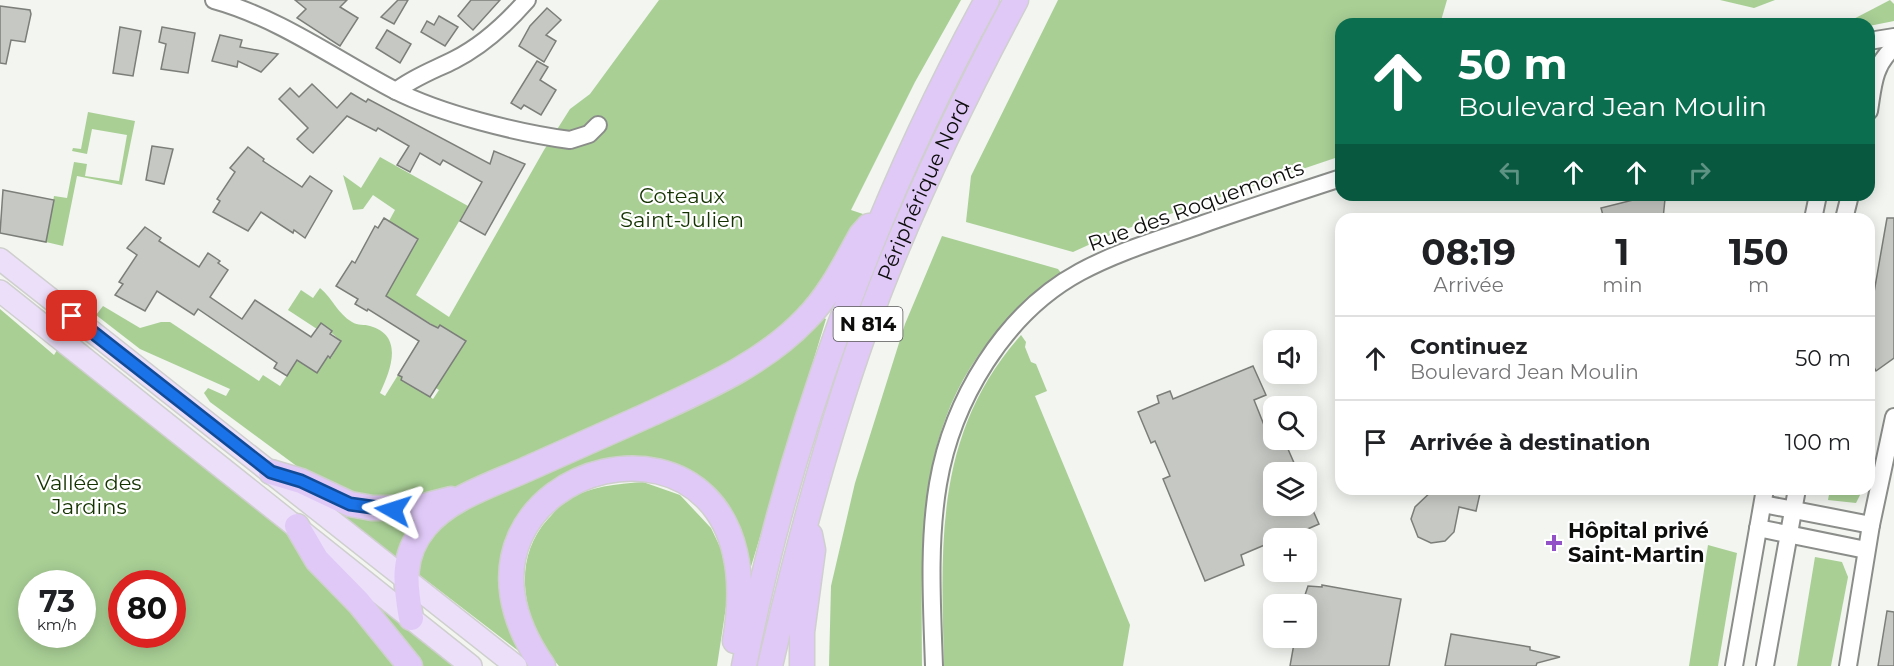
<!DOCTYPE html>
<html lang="fr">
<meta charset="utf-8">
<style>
:root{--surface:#fff;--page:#f6f6f6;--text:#202124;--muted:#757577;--line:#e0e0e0}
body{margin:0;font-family:Montserrat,sans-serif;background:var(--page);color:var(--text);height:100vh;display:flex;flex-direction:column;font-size:22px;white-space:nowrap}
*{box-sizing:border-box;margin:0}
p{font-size:20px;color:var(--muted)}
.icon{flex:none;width:33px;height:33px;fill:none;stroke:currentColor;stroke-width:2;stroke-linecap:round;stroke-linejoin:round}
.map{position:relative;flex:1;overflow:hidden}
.sheet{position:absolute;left:1335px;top:213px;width:540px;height:282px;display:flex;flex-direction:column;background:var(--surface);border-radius:18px;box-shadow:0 3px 15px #0003}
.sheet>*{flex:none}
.banner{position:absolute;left:1335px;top:18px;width:540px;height:183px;border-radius:18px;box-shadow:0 3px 15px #0003;background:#0b6e4f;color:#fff;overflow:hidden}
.fabs{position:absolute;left:1263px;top:330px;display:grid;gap:12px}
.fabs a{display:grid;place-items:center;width:54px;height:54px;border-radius:12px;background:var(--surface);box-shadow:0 3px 15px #0003;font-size:30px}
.speed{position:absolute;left:18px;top:570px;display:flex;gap:12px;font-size:30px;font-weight:700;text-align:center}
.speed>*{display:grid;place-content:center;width:78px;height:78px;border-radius:50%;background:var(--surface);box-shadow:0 3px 15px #0003;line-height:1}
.speed small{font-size:15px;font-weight:400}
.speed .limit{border:9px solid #d22;background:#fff;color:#111}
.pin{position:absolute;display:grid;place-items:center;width:51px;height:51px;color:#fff;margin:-26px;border-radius:12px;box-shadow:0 3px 9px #0006}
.me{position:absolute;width:66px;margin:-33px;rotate:276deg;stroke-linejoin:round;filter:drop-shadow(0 0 4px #0008)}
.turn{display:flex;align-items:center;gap:21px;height:126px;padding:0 24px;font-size:27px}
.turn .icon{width:78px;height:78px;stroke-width:2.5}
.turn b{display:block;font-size:42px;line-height:51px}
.lanes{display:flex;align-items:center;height:57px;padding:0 24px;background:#0003;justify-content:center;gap:30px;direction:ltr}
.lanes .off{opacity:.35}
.eta{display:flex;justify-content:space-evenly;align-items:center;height:102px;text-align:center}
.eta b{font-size:36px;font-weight:700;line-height:42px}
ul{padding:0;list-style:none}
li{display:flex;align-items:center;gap:18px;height:84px;padding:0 24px;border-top:2px solid var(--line)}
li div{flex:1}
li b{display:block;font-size:22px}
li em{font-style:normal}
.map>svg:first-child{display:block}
</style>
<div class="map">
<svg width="1894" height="666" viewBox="0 0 1894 666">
<rect width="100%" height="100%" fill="#f2f5f0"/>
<!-- green -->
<g fill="#a9cf95" fill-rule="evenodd">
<path d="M 659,0 L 961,0 L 915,82 L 851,210 L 863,214 L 831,272 L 794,316 L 723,369 L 440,495 L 378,500 L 321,484 L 210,402 L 204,393 L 208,388 L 226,396 L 230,389 L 140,349 L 96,315 L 103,306 L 140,328 L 161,322 L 170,322 L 259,381 L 263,375 L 280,386 L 299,357 L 331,358 L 341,341 L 321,324 L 317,329 L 288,310 L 301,290 L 313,298 L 320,288 C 333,299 338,314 352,322 C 358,326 364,324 370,326 C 405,336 390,371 380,393 L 385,396 L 398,375 L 402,377 L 401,380 L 413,387 L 415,384 L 433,399 L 439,390 L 436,388 L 466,341 L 440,325 L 438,328 L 386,296 L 418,239 L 389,221 L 395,210 L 373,195 L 363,209 L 353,210 L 343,175 L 361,188 L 380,157 L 468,206 L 416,295 L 449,317 L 544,150 L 570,109 L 590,94 Z"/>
<path d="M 1058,0 L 1447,0 L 1440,24 L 1341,24 L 1341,156 L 1117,232 L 1073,252 L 966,222 L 971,176 Z"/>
<path d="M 1720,0 L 1775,0 L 1754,8 Z"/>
<path d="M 1890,0 L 1894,4 L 1894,21 L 1869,26 L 1844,24 Z"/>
<path d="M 88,112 L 135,121 L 122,185 L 77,176 L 63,246 L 46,242 L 54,196 L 67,198 L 74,162 L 87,164 L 85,176 L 119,181 L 127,135 L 92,129 L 87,154 L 72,151 L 73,148 L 81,149 Z"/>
<path d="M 942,236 L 1058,269 L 1061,273 C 915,380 921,502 922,666 L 829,666 L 831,586 L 855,483 L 905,324 Z"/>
<path d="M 0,309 L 54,355 L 59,347 L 143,413 L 307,551 L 403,666 L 0,666 ZM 32,584 L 82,584 L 82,634 L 32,634 ZM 122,584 L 172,584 L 172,634 L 122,634 Z"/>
<path d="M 822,317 L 826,319 L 750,570 L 700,482 L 677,466 L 614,458 L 560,477 L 535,498 L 522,519 L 520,640 L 525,656 L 413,570 L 418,550 L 450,517 L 659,421 L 765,368 Z"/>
<path d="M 1021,335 L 1026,342 L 1025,347 L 1031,362 L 1036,364 L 1047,391 L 1035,396 L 1130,625 L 1123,666 L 944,666 C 941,543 934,433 1021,335 Z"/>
<path d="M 643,482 L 680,495 L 711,528 L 721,549 L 729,587 L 717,666 L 559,666 C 524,625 509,562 548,519 C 554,513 560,504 567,500 C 591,486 616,484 643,482 Z"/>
<path d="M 1830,489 L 1863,489 L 1856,503 L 1828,500 Z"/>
<path d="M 331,507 L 436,509 L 401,561 Z"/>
<path d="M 1708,545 L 1737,553 L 1718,666 L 1689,666 Z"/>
<path d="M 1815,557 L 1842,562 L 1848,577 L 1831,666 L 1797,666 Z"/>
<path d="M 365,595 L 456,666 L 420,666 Z"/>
</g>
<!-- building -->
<g fill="#c5c8c3" stroke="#7b7e79" stroke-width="1.5">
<path d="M 295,0 L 347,0 L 340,7 L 358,18 L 340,46 L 297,18 L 306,9 Z"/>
<path d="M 398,0 L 408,0 L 394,24 L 381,17 Z"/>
<path d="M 471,0 L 500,0 L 473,30 L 458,16 Z"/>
<path d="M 0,6 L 30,10 L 31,14 L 25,42 L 11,40 L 6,64 L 0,63 Z"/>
<path d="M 547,8 L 561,20 L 546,35 L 556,41 L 544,62 L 519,46 L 530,26 Z"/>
<path d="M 439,16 L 458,27 L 445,46 L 421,32 L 427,21 L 434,25 Z"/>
<path d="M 120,27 L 141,31 L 133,76 L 113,73 Z"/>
<path d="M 162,27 L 195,33 L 188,73 L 161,69 L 166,44 L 159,42 Z"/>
<path d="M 387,30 L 411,44 L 400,63 L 376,48 Z"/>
<path d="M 220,35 L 242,40 L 240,47 L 278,54 L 261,72 L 238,61 L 237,67 L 212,61 Z"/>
<path d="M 537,61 L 548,67 L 540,80 L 556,90 L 541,115 L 524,105 L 521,109 L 511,103 Z"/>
<path d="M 312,84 L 337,108 L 351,93 L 366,102 L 368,99 L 490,164 L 494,151 L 525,164 L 485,235 L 460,221 L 482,182 L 443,160 L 440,165 L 420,153 L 410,172 L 397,165 L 409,146 L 378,128 L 376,131 L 347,116 L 313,153 L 308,149 L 297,139 L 308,128 L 279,99 L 290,88 L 299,97 Z"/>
<path d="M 152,146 L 173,149 L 164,184 L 146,180 Z"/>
<path d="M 248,147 L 264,159 L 263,161 L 302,187 L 310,176 L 332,191 L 305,238 L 294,230 L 293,233 L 261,212 L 248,231 L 213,212 L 220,201 L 217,199 L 235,172 L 230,168 Z"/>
<path d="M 3,190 L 54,200 L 46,242 L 0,233 Z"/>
<path d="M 1653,195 L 1662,195 L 1665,199 L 1663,219 L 1604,219 L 1601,208 Z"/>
<path d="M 384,218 L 418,239 L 386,296 L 430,324 L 438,328 L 440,325 L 466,341 L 430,397 L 401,380 L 402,377 L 398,375 L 419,341 L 368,309 L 367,311 L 355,304 L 358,299 L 336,286 L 352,261 L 355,263 L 375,226 L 378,228 Z"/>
<path d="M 1887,218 L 1894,218 L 1894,358 L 1876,371 L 1869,357 L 1869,321 Z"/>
<path d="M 145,227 L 161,238 L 159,241 L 199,267 L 208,253 L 220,261 L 218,263 L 228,270 L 210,297 L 242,319 L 255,300 L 311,337 L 321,323 L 332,331 L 330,334 L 341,341 L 330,358 L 328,356 L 317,373 L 297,360 L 287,376 L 274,368 L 277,363 L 198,309 L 194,315 L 157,291 L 145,311 L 115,295 L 123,284 L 119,282 L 137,255 L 127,248 Z"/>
<path d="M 1253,366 L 1266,395 L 1254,400 L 1268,435 L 1274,433 L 1274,440 L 1284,440 L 1298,472 L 1274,472 L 1274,506 L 1311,506 L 1319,524 L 1287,538 L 1274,538 L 1274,541 L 1241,555 L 1244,565 L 1205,581 L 1163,479 L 1170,476 L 1155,441 L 1151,443 L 1138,412 L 1159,403 L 1157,396 L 1170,391 L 1173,399 Z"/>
<path d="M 1434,489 L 1481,489 L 1476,511 L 1459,507 L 1454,532 L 1445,541 L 1431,543 L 1418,537 L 1411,519 L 1415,507 Z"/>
<path d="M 1322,585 L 1401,599 L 1389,666 L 1290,666 L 1295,638 L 1306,638 L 1306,604 L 1302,604 L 1308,586 L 1322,587 Z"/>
<path d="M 1887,611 L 1894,612 L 1894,666 L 1878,666 Z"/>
<path d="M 1451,634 L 1530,647 L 1530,650 L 1560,657 L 1537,663 L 1536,666 L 1445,666 Z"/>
</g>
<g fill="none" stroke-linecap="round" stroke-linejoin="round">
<!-- minor casing -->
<g stroke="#8a8d89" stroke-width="20">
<g id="minor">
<path d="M 214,0 C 279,18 335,59 394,90 C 441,114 518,133 570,140 L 589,134 L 598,125"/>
<path d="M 1869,41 L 1894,37"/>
<path d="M 396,91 C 414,77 434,70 454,60 C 482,46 506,24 527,0"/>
<path d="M 1869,111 C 1873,87 1873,67 1892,49"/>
<path d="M 1813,219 L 1818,195"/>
<path d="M 1844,219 L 1850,195"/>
<path d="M 1763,504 L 1871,525"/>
<path d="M 1758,528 L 1866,550"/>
<path d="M 934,666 C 932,606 928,543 938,484 C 952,401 1004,313 1080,272 C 1119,251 1161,239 1203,224 C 1249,208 1295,193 1341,178"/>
<path d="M 1734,666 L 1765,489"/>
<path d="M 1765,666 L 1797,489"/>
<path d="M 1848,666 L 1871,525 L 1894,417"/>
</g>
</g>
<!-- major casing -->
<g stroke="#cfcfce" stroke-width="24">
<g id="major">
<path d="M 0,259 L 516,666"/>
<path d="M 0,291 L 471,666"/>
</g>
</g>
<!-- highway casing -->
<g stroke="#cfcfce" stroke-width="27">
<g id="highway">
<path d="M 271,472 L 301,481 L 350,504 L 372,508 L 416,508 L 451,499"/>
<path d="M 297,526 L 317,560 L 359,603 L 410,666"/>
<path d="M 411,618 C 405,584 401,556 425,527 C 448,498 494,484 527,469 C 567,451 607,433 648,415 C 704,389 763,364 806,319 C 830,295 845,264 861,235 L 869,226"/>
<path d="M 543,666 C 401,463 784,359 735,641"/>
<path d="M 744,666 C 789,437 875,204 987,0"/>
<path id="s1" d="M 770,666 C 796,553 826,440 865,330 C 906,216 959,107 1016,0"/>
<path d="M 802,666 L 802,632 L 813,550 L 810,535"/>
</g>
</g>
<!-- minor -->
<use href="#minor" stroke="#fff" stroke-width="16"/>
<!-- major -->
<use href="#major" stroke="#ecdffa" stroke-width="21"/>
<!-- highway -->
<use href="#highway" stroke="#e0c9f7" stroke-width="24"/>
</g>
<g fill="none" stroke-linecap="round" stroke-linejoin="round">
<!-- route casing -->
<g stroke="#114b97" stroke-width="15">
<path id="route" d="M 72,316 L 271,472 L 301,481 L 350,504 L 393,510"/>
</g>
<!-- route -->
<use href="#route" stroke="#1a73e8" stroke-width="10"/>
</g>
<!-- markers -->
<path fill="#9351c7" stroke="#fff" stroke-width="2" d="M1551 534h6v6h6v6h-6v6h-6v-6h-6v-6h6z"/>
<g text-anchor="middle" stroke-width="4.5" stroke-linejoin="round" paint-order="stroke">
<!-- shield labels -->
<rect fill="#fff" stroke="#565655" stroke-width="1.5" x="833.5" y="307" width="69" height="34" rx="4.5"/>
<g font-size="20" font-weight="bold" fill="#0d0e0c">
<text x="868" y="331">N 814</text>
</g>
<!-- street labels -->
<g font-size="21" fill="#0d0e0c" stroke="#fff">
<text dy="7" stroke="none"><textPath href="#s1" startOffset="501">Périphérique Nord</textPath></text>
<text transform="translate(1196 206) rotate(-20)" y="7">Rue des Roquemonts</text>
</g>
<!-- park labels -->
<g font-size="21" fill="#143300" stroke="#fff">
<text x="682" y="203">Coteaux<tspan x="682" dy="24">Saint-Julien</tspan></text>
<text x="89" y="490">Vallée des<tspan x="89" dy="24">Jardins</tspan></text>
</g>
<!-- poi labels -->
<g font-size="21" font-weight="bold" fill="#0d0e0c" stroke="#fff" text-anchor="start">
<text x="1568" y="538">Hôpital privé<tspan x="1568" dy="24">Saint-Martin</tspan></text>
</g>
</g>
</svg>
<div class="fabs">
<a><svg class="icon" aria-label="sound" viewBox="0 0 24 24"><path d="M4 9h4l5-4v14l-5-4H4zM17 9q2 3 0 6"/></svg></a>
<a><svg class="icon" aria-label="search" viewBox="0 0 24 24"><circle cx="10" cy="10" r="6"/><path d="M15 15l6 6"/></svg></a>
<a><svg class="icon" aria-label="layers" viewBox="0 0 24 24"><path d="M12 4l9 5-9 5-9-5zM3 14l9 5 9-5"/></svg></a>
<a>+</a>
<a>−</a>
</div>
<div class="speed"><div>73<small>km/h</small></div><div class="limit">80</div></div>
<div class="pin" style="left:72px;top:316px;background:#d93025"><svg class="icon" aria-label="arrive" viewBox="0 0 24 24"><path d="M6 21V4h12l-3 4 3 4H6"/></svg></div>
<svg class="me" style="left:393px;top:510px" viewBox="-20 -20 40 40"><path d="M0-17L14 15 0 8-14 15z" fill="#1a73e8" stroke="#fff" stroke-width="4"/></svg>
<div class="banner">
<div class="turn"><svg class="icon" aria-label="ahead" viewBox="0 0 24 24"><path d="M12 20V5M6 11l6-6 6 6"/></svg><div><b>50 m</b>Boulevard Jean Moulin</div></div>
<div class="lanes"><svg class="icon off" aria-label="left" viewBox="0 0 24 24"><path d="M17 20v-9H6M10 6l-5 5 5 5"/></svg><svg class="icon" aria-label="ahead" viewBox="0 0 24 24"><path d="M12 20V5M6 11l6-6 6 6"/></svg><svg class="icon" aria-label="ahead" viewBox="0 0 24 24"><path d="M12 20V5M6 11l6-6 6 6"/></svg><svg class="icon off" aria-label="right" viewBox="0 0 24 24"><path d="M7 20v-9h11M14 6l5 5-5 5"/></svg></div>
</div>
<section class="sheet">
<div class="eta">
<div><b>08:19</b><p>Arrivée</p></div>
<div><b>1</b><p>min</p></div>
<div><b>150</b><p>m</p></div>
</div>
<ul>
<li><svg class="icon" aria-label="ahead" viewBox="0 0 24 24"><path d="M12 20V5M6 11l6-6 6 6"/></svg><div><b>Continuez</b><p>Boulevard Jean Moulin</p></div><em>50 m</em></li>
<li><svg class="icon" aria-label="arrive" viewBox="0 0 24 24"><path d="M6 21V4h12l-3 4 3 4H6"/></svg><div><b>Arrivée à destination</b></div><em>100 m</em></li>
</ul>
</section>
</div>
